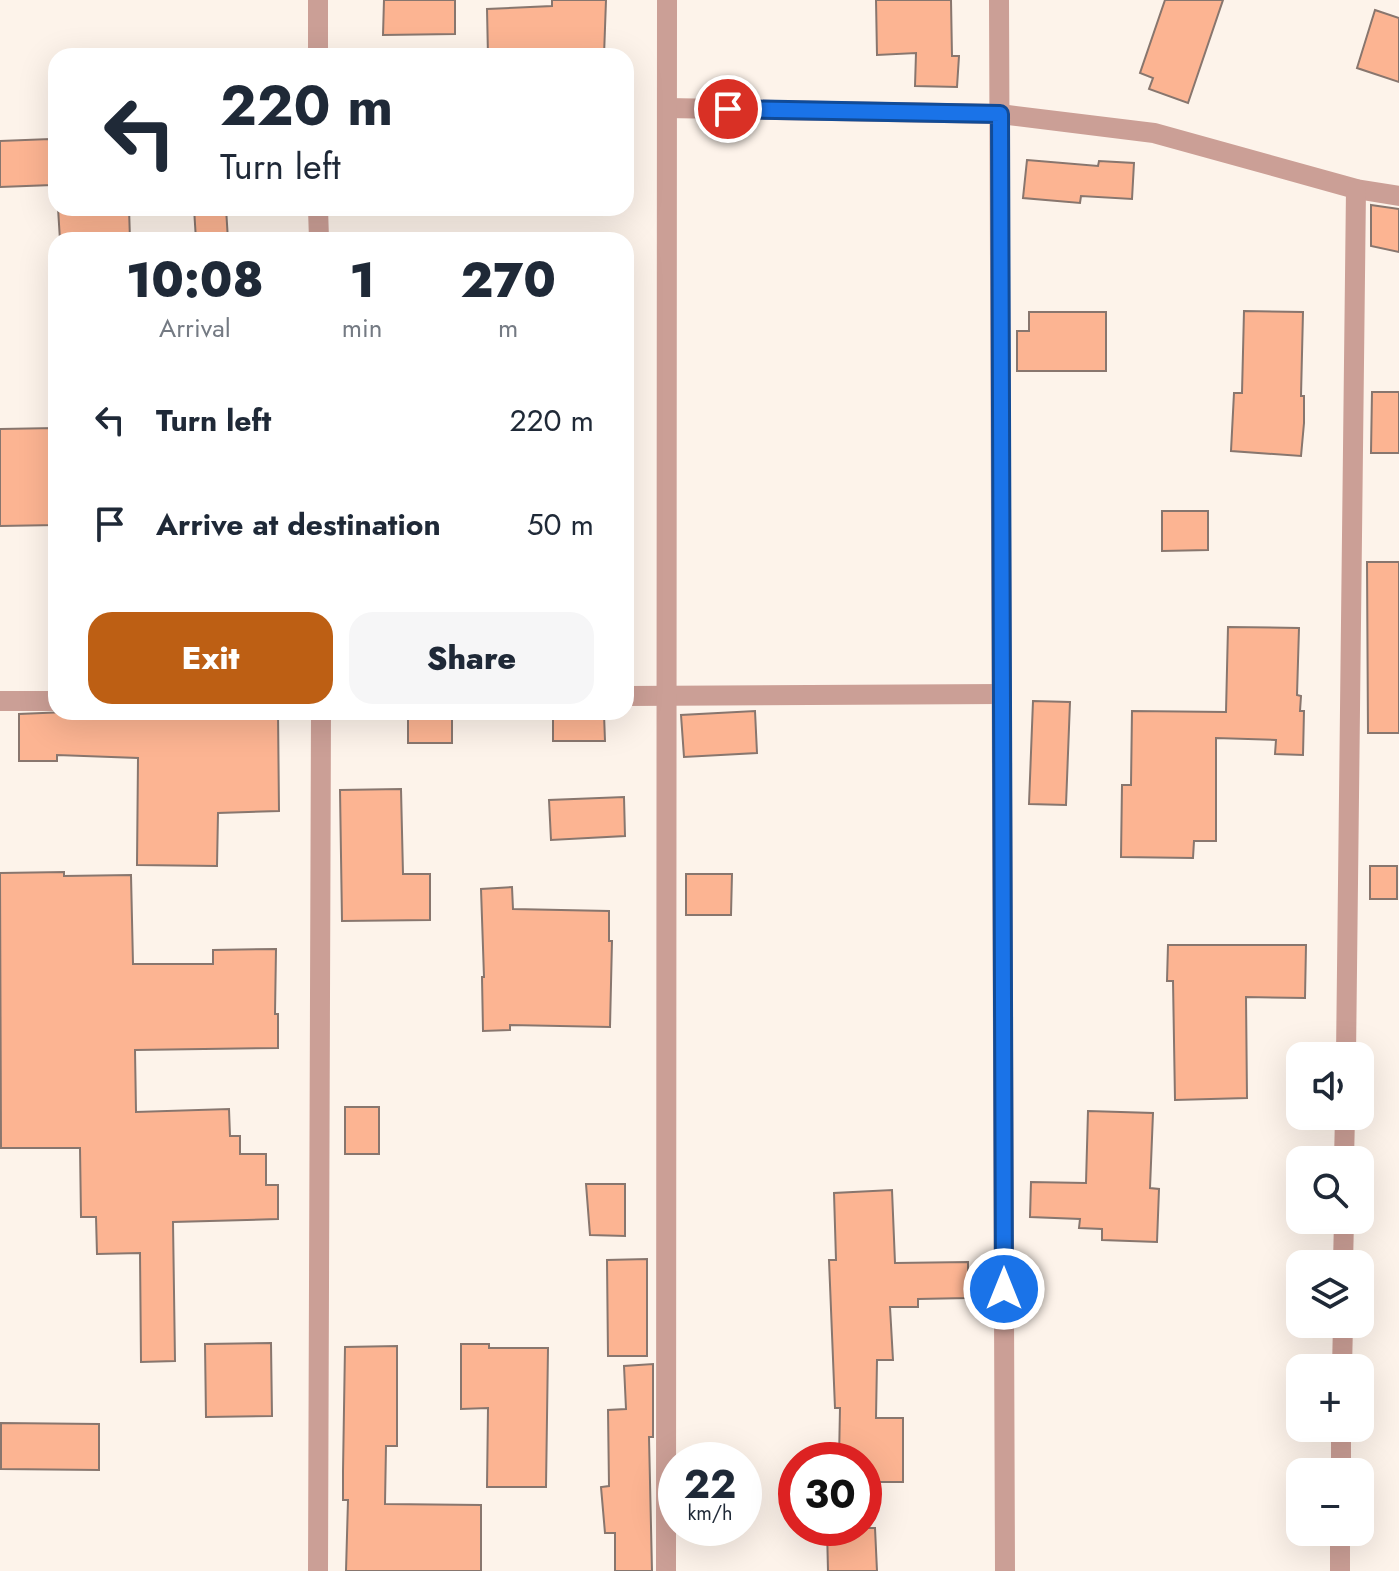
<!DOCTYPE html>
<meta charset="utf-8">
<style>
:root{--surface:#fff;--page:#f6f6f7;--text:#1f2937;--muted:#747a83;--accent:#bd5f14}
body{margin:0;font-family:Jost,sans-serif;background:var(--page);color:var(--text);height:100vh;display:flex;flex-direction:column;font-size:30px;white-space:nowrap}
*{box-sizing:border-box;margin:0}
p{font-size:26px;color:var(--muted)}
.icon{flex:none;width:44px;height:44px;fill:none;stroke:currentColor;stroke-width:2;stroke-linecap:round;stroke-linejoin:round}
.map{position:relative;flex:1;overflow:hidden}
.sheet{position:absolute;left:48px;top:232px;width:586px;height:488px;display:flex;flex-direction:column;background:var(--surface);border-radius:24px;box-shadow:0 8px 32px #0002}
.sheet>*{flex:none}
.banner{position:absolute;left:48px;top:48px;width:586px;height:168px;border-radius:24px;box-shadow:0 8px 32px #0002;background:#fff;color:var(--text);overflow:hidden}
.tools{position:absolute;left:1286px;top:1042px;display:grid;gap:16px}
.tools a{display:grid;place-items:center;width:88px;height:88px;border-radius:16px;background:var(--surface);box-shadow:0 8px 32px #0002;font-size:40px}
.speed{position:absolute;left:658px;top:1442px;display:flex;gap:16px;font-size:40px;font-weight:700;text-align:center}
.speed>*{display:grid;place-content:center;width:104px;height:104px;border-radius:50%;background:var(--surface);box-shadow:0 8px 32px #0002;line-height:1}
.speed small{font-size:20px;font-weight:400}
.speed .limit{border:12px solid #d22;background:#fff;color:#111}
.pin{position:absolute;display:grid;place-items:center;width:68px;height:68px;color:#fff;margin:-34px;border:4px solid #fff;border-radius:50%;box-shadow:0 2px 8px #0007}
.me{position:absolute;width:88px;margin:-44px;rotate:0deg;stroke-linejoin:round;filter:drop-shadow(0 0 6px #0008)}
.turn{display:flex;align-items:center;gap:28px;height:168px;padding:0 40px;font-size:36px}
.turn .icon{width:104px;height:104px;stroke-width:2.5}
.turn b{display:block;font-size:56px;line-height:68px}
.eta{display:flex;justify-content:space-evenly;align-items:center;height:136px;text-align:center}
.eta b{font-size:48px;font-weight:800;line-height:56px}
.button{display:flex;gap:16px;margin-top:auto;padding:16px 40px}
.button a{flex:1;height:92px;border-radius:24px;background:var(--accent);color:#fff;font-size:32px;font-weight:800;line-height:92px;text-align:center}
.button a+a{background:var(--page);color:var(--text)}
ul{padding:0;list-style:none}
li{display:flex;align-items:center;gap:24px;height:104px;padding:0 40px}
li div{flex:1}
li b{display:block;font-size:30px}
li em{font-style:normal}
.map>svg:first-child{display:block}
</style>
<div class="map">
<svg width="1399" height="1571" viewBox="0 0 1399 1571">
<rect width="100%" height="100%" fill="#fdf3ea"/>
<!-- building -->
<g fill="#fcb492" stroke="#88766e" stroke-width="2">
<path d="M 384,0 L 455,0 L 455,34 L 383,35 Z"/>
<path d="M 552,0 L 606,0 L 604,56 L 488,56 L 487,9 L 552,6 Z"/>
<path d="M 876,0 L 951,0 L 952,56 L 959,56 L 957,87 L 915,86 L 916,53 L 877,55 Z"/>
<path d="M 1165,0 L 1223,0 L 1188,103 L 1149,89 L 1153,78 L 1140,73 Z"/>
<path d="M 1375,10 L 1399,18 L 1399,82 L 1357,68 Z"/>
<path d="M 50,139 L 52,185 L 0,187 L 0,141 Z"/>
<path d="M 1027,160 L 1098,166 L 1099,161 L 1134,163 L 1132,199 L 1081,196 L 1080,203 L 1023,198 Z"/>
<path d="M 1371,205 L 1399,209 L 1399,252 L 1371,246 Z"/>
<path d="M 58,208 L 129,208 L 130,240 L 60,240 Z"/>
<path d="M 194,208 L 226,208 L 228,240 L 196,240 Z"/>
<path d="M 1244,311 L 1303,312 L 1301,396 L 1304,396 L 1304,423 L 1301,456 L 1231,451 L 1234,393 L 1242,393 Z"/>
<path d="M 1029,312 L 1106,312 L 1106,371 L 1017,371 L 1017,331 L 1029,331 Z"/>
<path d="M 1372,392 L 1399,392 L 1399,453 L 1371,453 Z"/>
<path d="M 56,428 L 56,525 L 0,526 L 0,429 Z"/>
<path d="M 1162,511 L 1208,511 L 1208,550 L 1162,551 Z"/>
<path d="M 1367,562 L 1399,562 L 1399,733 L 1368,733 Z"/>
<path d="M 1228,627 L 1299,628 L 1297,695 L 1301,696 L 1300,711 L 1304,711 L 1303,755 L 1275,754 L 1276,740 L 1216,738 L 1216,841 L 1194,841 L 1193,858 L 1121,857 L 1122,785 L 1131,785 L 1132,711 L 1226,712 Z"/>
<path d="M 1033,701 L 1070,702 L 1066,805 L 1029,804 Z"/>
<path d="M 755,711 L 757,753 L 684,757 L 681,715 Z"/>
<path d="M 66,712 L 66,715 L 138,717 L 138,715 L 208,715 L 208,712 L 278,712 L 279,811 L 218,813 L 217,866 L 137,865 L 138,758 L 57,755 L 57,761 L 19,761 L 19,714 Z"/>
<path d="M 553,714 L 604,714 L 605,741 L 553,741 Z"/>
<rect x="408" y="715" width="44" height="28"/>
<path d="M 401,789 L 403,874 L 430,874 L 430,920 L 342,921 L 340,790 Z"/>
<path d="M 624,797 L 625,836 L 551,840 L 549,800 Z"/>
<rect x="1370" y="866" width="27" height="33"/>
<path d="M 64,872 L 64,876 L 131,875 L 133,964 L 213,964 L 213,950 L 276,949 L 275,1014 L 278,1014 L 278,1048 L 135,1050 L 136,1112 L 229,1109 L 230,1136 L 240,1136 L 240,1154 L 266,1154 L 266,1185 L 278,1185 L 278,1219 L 173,1222 L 175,1361 L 141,1362 L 140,1253 L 97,1254 L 96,1217 L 81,1217 L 80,1148 L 1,1148 L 0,873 Z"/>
<path d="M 686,874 L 732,874 L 731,915 L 686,915 Z"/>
<path d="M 512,887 L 513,909 L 609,911 L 609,941 L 612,941 L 610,1027 L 510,1025 L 510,1030 L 483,1031 L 482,977 L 484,977 L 481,889 Z"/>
<path d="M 1168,945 L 1306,945 L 1305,998 L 1246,997 L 1247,1098 L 1175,1100 L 1173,981 L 1167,981 Z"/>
<rect x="345" y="1107" width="34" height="47"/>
<path d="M 1088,1111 L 1153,1113 L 1150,1188 L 1159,1189 L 1157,1242 L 1102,1240 L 1102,1229 L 1079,1228 L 1080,1219 L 1030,1217 L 1031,1182 L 1086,1183 Z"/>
<path d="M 586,1184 L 625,1184 L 625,1236 L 590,1235 Z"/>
<path d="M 892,1190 L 895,1263 L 968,1262 L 968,1298 L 918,1299 L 918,1307 L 890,1307 L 893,1360 L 877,1360 L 876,1418 L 903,1418 L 903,1482 L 864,1482 L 864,1460 L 839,1460 L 840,1408 L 835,1408 L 829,1260 L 836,1260 L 834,1193 Z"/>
<path d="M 647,1259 L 647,1356 L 608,1356 L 607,1260 Z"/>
<path d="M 271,1343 L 272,1416 L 206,1417 L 205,1344 Z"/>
<path d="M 461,1344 L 489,1344 L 489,1348 L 548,1348 L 546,1487 L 487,1487 L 488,1408 L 461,1409 Z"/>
<path d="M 397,1346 L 397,1446 L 386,1446 L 385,1504 L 481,1505 L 481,1571 L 346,1571 L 348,1500 L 343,1500 L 343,1471 L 345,1347 Z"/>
<path d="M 653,1364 L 653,1437 L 649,1437 L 652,1571 L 615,1571 L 615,1533 L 605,1533 L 601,1487 L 609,1486 L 608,1410 L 626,1409 L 624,1366 Z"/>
<path d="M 1,1423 L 99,1424 L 99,1470 L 1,1469 Z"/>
<path d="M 827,1528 L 875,1528 L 877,1571 L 828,1571 Z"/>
</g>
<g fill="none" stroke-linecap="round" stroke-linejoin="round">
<!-- minor -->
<g stroke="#cb9f96" stroke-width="20">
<path d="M 318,0 L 318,56"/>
<path d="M 999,0 L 1005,1571"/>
<path d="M 667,108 L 1000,114 L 1154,133 L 1356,189 L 1399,196"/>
<path d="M 318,208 L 319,240"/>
<path d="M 626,696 L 1002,694"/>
<path d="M 0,701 L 56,701"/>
<path d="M 1346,1056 L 1356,189"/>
<path d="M 1344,1160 L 1345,1116"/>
<path d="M 1343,1264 L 1344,1220"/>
<path d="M 1342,1368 L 1343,1324"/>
<path d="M 1341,1472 L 1341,1428"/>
<path d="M 318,1571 L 321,712"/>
<path d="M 666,1571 L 667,0"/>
<path d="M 1340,1571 L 1340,1532"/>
</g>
</g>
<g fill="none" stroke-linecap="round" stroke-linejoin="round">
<!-- route casing -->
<g stroke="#114b97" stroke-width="20">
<path id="route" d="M 728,109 L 1000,114 L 1004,1289"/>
</g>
<!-- route -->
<use href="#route" stroke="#1a73e8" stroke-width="14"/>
</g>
</svg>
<div class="tools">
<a><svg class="icon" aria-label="sound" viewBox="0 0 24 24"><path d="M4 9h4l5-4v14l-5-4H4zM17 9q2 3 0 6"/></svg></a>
<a><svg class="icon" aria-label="search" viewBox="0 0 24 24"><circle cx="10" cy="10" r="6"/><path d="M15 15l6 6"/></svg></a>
<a><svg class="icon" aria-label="layers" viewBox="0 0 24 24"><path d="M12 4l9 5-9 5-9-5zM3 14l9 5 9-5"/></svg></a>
<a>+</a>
<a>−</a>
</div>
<div class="speed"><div>22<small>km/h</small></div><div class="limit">30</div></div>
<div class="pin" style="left:728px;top:109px;background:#d93025"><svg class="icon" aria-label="arrive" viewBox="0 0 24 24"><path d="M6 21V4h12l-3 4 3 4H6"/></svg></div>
<svg class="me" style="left:1004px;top:1289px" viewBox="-20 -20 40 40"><circle r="17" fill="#1a73e8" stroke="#fff" stroke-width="3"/><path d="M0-11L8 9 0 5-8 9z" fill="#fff"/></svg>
<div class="banner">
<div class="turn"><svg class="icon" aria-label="left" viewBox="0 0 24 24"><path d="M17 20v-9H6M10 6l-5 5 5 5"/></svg><div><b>220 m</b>Turn left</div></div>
</div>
<section class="sheet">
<div class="eta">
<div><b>10:08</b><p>Arrival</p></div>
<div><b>1</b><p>min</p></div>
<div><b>270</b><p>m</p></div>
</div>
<ul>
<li><svg class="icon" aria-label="left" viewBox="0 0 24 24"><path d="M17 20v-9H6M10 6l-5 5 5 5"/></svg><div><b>Turn left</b></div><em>220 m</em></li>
<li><svg class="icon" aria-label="arrive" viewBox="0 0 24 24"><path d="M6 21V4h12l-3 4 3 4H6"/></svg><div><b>Arrive at destination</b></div><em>50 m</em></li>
</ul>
<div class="button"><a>Exit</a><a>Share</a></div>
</section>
</div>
